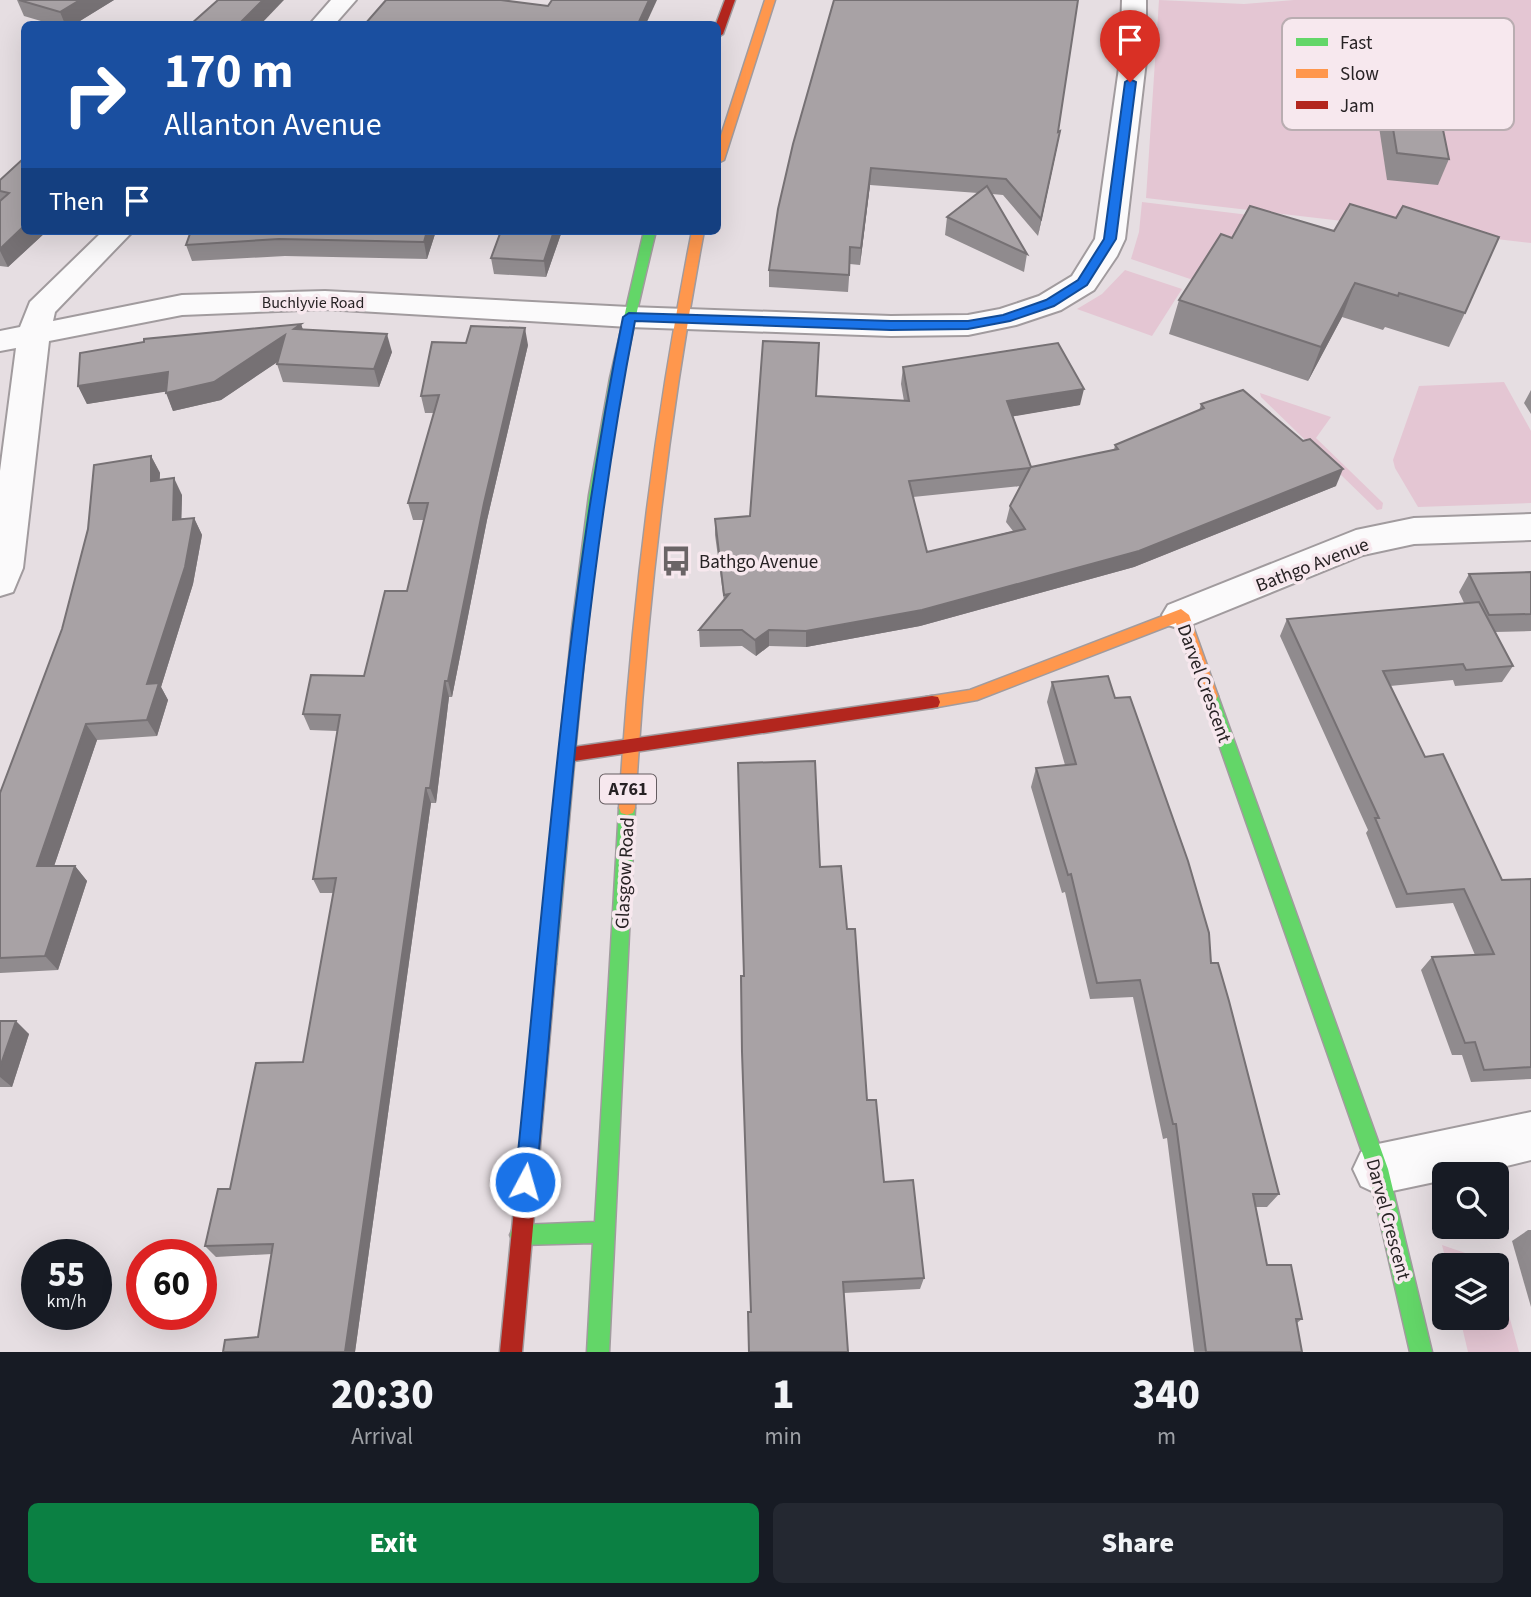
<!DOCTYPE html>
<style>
:root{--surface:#171b24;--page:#242831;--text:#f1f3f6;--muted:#9ea1a6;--accent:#0b8043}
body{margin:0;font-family:"Source Sans 3",sans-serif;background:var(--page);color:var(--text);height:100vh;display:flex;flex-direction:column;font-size:26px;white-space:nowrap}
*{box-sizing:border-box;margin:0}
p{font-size:23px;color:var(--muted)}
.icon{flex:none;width:38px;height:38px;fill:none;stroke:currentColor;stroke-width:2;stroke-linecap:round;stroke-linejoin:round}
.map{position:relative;height:1352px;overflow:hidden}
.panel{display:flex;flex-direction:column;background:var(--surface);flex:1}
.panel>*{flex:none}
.top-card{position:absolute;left:21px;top:21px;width:700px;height:214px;border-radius:10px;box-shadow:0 7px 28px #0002;background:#1a4fa0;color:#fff;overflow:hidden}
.controls{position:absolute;left:1432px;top:1162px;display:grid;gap:14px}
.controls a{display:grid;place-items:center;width:77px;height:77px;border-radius:10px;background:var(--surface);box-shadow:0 7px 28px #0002;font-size:35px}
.speed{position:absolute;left:21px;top:1239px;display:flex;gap:14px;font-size:35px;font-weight:700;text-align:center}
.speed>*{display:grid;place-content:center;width:91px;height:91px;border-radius:50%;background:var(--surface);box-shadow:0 7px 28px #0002;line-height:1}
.speed small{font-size:18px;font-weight:400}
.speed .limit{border:10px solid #d22;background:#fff;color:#111}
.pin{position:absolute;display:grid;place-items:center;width:60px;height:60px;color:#fff;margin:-72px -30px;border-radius:50% 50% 50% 0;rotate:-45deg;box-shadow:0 0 7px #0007}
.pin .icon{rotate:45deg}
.me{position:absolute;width:77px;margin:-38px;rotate:6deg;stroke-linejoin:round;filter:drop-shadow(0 0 5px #0008)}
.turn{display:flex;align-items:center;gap:24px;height:147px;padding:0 28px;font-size:32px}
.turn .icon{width:91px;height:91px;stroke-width:2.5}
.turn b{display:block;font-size:49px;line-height:60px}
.then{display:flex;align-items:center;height:66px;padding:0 28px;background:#0003;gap:14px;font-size:26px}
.eta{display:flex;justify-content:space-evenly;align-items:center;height:119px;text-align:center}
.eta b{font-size:42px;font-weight:800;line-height:49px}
.button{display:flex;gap:14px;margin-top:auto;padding:14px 28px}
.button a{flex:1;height:80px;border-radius:10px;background:var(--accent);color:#fff;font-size:28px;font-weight:800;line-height:80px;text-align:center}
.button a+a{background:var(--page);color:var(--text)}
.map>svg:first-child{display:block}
</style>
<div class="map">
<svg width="1531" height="1352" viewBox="0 0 1531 1352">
<rect width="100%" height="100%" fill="#e6dee2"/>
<!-- green -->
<g fill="#e4c6d3">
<path d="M 1159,0 L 1244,4 L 1294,0 L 1531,0 L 1531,243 L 1146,198 Z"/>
<path d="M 1142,202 L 1249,215 L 1202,283 L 1131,259 L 1139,232 Z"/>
<path d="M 1125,270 L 1182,289 L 1152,336 L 1077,309 L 1102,294 Z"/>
<path d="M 1504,382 L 1531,431 L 1531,503 L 1418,507 L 1395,468 L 1393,460 L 1419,386 Z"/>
<path d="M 1260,393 L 1331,417 L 1316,438 L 1383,503 L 1382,509 L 1377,510 L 1261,397 Z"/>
<path d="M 1442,1245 L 1474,1256 L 1494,1258 L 1495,1265 L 1447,1265 Z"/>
<path d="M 1496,1268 L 1519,1352 L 1468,1352 L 1460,1318 L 1496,1318 Z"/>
</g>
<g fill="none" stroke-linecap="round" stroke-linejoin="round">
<!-- street casing -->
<g stroke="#a19b9e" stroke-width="4">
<g id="street">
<path d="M 331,0 L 356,0 L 335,24 L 310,24 Z"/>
<path d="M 1122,0 L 1146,0 L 1146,61 L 1125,239 L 1117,256 L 1094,290 L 1061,310 L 1016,325 L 968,335 L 891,336 L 629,327 L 325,309 L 182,315 L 49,341 L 23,568 L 13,592 L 0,596 L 0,471 L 16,348 L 0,351 L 0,331 L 20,327 L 30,302 L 103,231 L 133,231 L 55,312 L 53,321 L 182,295 L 325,291 L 629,307 L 891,316 L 968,315 L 1000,309 L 1039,296 L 1072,276 L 1095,239 L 1120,61 Z"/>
<path d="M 1531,514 L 1531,540 L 1414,544 L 1363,555 L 1181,629 L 1168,625 L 1162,615 L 1168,605 L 1356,530 L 1414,518 Z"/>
<path d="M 1531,1112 L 1531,1160 L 1474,1174 L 1444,1174 L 1444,1180 L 1378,1194 L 1361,1186 L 1353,1169 L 1361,1152 L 1378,1144 Z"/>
</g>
</g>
<!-- fast casing -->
<g stroke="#a19b9e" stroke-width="3">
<g id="fast">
<path d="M 644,231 L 656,231 C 640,296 625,361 614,428 C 585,605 573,785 556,964 L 553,970 L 547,972 L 541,970 L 538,964 L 572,628 L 589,495 L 610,378 Z"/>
<path d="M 1210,690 L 1216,692 L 1218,696 L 1388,1169 L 1432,1352 L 1410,1352 L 1368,1169 L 1202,696 L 1204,692 Z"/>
<path d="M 627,801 L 633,803 L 635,808 L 609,1352 L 587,1352 L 593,1243 L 520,1245 L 513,1242 L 510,1235 L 513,1228 L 520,1225 L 595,1222 L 619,808 L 621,803 Z"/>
</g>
</g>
<!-- slow casing -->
<g stroke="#a19b9e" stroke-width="3">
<g id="slow">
<path d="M 765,0 L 775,0 L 724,160 L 718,163 L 718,145 Z"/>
<path d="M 692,231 L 704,231 C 668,422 646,614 635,808 L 633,813 L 627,815 L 621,813 L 619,808 C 631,614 654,422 692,231 Z"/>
<path d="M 1181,609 L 1189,615 L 1218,696 L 1216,700 L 1204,700 L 1202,696 L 1176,623 L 977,700 L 932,708 L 926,707 L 924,702 L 926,697 L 932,696 L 970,690 Z"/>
</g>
</g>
<!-- jam casing -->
<g stroke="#a19b9e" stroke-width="3">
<g id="jam">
<path d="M 725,0 L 735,0 L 723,34 L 718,37 L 716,24 Z"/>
<path d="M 932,696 L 938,697 L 940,702 L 938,707 L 932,708 L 567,762 L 561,760 L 559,755 L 561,750 L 567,748 Z"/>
<path d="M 547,956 L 553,958 L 556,964 L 522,1352 L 500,1352 L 538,964 L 541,958 Z"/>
</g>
</g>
<!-- street -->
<use href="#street" fill="#fbfafb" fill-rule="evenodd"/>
<!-- fast -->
<use href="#fast" fill="#63d668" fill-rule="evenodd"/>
<!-- slow -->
<use href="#slow" fill="#ff974d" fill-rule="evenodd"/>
<!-- jam -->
<use href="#jam" fill="#b3261e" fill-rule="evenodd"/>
</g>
<!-- wall -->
<g fill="#908b8e" fill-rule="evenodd">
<path d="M 17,0 L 114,0 L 75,24 L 51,24 L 24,16 Z"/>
<path d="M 1382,61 L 1449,159 L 1438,185 L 1387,180 L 1373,87 Z"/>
<path d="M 1058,132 L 1057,147 L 1038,236 L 1003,195 L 992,194 L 1027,254 L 1024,272 L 945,235 L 947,217 L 978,193 L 870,185 L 860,265 L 850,264 L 848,292 L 769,287 L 769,270 L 793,144 Z"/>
<path d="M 24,158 L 24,231 L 47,231 L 8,267 L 0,266 L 0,180 Z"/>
<path d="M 191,231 L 436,231 L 427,259 L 285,256 L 192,261 L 186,245 Z"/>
<path d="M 440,231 L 562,231 L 546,277 L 494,274 L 491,258 L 499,235 Z"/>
<path d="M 1232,238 L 1465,313 L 1449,347 L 1385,327 L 1383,330 L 1342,317 L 1308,381 L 1169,334 L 1179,300 Z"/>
<path d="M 301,324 L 303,330 L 392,352 L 379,387 L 283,382 L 277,364 L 277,362 L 221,400 L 173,411 L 166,391 L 87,404 L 78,386 Z"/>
<path d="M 528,345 L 487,520 L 452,697 L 449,697 L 436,803 L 431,803 L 355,1352 L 223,1352 L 258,1337 L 272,1254 L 216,1257 L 205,1246 L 230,1189 L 303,1062 L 334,893 L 320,893 L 313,879 L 337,731 L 310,730 L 303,714 L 364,676 L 407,591 L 424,520 L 413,520 L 408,503 L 434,413 L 425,413 L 421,396 Z"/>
<path d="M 903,367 L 1080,405 L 1013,416 L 1031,467 L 1114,450 L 1115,445 L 1199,411 L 1201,404 L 1336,486 L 1134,567 L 920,626 L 806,647 L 769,646 L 756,656 L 742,646 L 700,647 L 699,630 L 724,601 L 715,535 L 715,519 L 750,516 L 904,401 L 901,384 ZM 1021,486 L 1010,506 L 1006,522 L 1013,531 L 927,552 L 913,497 Z"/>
<path d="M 1531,390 L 1531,414 L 1524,403 Z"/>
<path d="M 151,456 L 160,473 L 159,480 L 182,495 L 181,519 L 194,518 L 202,535 L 193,584 L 161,687 L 168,700 L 157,736 L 97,740 L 54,866 L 75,866 L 87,881 L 58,970 L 0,973 L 0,793 Z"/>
<path d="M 1531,572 L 1531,631 L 1495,632 L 1513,666 L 1502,682 L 1455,686 L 1453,680 L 1390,686 L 1425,757 L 1502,880 L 1531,879 L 1531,1079 L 1471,1082 L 1462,1055 L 1452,1055 L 1421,970 L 1432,957 L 1475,955 L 1453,903 L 1396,908 L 1366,833 L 1368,830 L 1280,636 L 1287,619 L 1464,603 L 1459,592 L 1469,574 Z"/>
<path d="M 1052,682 L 1211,963 L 1279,1194 L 1267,1207 L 1255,1207 L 1267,1265 L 1302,1319 L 1297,1323 L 1302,1352 L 1194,1352 L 1167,1138 L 1163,1139 L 1133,997 L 1090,999 L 1065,892 L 1062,893 L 1031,787 L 1036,768 L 1065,765 L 1047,702 Z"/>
<path d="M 820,867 L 847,929 L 867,1100 L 884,1182 L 924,1278 L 920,1289 L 844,1293 L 751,1312 L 744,976 Z"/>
<path d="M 0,1021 L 29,1034 L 12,1087 L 0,1087 Z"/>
<path d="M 1528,1230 L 1531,1230 L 1531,1307 L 1512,1241 Z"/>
</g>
<!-- shaded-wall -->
<g fill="#767174">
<path d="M 80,0 L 114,0 L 75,24 L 65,24 L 60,12 Z"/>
<path d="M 263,0 L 284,0 L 261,24 L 239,24 Z"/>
<path d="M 649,0 L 657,0 L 646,24 L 638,24 Z"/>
<path d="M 1060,131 L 1057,147 L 1038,236 L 1041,219 Z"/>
<path d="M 871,168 L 870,185 L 860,265 L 861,248 Z"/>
<path d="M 24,226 L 24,231 L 47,231 L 8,267 L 0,251 L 0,249 Z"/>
<path d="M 427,231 L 436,231 L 427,259 L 424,242 Z"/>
<path d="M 554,231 L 562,231 L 546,277 L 544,261 Z"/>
<path d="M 1355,283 L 1342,317 L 1308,381 L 1321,347 Z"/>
<path d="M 301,324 L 307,342 L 294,329 Z"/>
<path d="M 525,328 L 528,345 L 487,520 L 452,697 L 448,681 L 484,503 Z"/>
<path d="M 387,334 L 392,352 L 379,387 L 374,369 Z"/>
<path d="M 285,335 L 291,353 L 221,400 L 173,411 L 166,393 Z"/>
<path d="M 168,372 L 176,390 L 87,404 L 78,386 Z"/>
<path d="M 1084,389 L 1080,405 L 1004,418 L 1007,401 Z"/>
<path d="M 151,456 L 160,473 L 159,499 L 151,481 Z"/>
<path d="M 1343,469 L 1336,486 L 1134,567 L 920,626 L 806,647 L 806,631 Z"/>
<path d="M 174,478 L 182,495 L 181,537 L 173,520 Z"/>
<path d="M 194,518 L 202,535 L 193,584 L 161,687 L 168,700 L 157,736 L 147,720 L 147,684 Z"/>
<path d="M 769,630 L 769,646 L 756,656 L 755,640 Z"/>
<path d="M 445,681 L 449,697 L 436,803 L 430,788 Z"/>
<path d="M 86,724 L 97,740 L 49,881 L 37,866 Z"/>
<path d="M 426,788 L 431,803 L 355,1352 L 345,1352 Z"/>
<path d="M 75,866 L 87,881 L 58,970 L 45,956 Z"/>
<path d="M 16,1021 L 29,1034 L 12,1087 L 0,1077 L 0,1067 Z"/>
</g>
<!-- building -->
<g fill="#a8a2a5" stroke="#767174" stroke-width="2" fill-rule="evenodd">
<path d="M 19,0 L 80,0 L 60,12 Z"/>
<path d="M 218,0 L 263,0 L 239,24 L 191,24 Z"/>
<path d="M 386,0 L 501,0 L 548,6 L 552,0 L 649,0 L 638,24 L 365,24 Z"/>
<path d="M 834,0 L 1078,0 L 1058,132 L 1060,131 L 1041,219 L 1006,179 L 871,168 L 861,248 L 850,247 L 849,275 L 769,270 L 778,209 L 793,144 Z"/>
<path d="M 1382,61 L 1430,66 L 1449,159 L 1397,153 Z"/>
<path d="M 24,158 L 24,226 L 0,249 L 0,201 L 9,193 L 0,191 L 0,180 Z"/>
<path d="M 987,186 L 1027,254 L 947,217 Z"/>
<path d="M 1350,204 L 1396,218 L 1403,206 L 1499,237 L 1465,313 L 1399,293 L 1398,296 L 1355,283 L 1321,347 L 1179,300 L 1221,234 L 1232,238 L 1250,206 L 1334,231 Z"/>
<path d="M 191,231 L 427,231 L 424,242 L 279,239 L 186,245 Z"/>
<path d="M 501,231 L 554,231 L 544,261 L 491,258 Z"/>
<path d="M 301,324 L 294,329 L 387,334 L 374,369 L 277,364 L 285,335 L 214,382 L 166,393 L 168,372 L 78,386 L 80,353 L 144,342 L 144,339 Z"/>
<path d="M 471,326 L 525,328 L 484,503 L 448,681 L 445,681 L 430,788 L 426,788 L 345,1352 L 223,1352 L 225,1340 L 258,1337 L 273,1244 L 205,1246 L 218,1189 L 230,1189 L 256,1063 L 303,1062 L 336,878 L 313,879 L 340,715 L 303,714 L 311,675 L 364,676 L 385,591 L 407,591 L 428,503 L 408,503 L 439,395 L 421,396 L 432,342 L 466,343 Z"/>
<path d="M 763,341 L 819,343 L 816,396 L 909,401 L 903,367 L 1058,343 L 1084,389 L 1007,401 L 1031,467 L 1118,449 L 1115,445 L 1204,408 L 1201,404 L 1243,390 L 1303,441 L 1310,439 L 1343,469 L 1139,551 L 922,610 L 806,631 L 769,630 L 755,640 L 742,630 L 699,630 L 729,594 L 724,595 L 715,519 L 750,516 ZM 1030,468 L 1010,506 L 1025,529 L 927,552 L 909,481 Z"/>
<path d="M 151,456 L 151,481 L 174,478 L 173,520 L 194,518 L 185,567 L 147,684 L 159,683 L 147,720 L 86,724 L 37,866 L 75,866 L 45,956 L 0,958 L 0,793 L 62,629 L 88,529 L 94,465 Z"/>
<path d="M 1531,572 L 1531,614 L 1489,615 L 1469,574 Z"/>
<path d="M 1479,602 L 1513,666 L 1466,670 L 1463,664 L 1383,671 L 1425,757 L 1443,754 L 1502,880 L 1531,879 L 1531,1067 L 1484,1070 L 1475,1042 L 1465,1043 L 1432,957 L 1494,954 L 1464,889 L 1407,894 L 1375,818 L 1379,818 L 1287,619 Z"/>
<path d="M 1108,676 L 1115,698 L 1130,697 L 1188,861 L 1209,933 L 1211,963 L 1218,963 L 1229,1001 L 1279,1194 L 1253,1194 L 1267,1265 L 1291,1265 L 1302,1319 L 1296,1319 L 1302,1352 L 1206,1352 L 1176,1124 L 1173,1124 L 1140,980 L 1097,983 L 1071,874 L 1068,875 L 1036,768 L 1076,764 L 1052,682 Z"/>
<path d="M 815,761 L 820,867 L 841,866 L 847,929 L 855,929 L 867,1100 L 876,1100 L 884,1182 L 913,1180 L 924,1278 L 843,1282 L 848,1352 L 749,1352 L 748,1312 L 751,1312 L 742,1052 L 741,976 L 744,976 L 738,763 Z"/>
<path d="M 0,1021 L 16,1021 L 0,1067 Z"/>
</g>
<!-- route -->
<path fill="#1a73e8" stroke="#114b97" stroke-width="2" d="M 1130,79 L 1136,82 L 1116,239 L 1087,285 L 1054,306 L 1010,321 L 968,329 L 891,330 L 635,321 C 580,604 563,895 536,1182 L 533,1189 L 525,1192 L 518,1189 L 515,1182 C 545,893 565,602 623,317 L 629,313 L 891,321 L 968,321 L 1003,315 L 1046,300 L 1078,280 L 1104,239 L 1125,82 Z"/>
<!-- icons -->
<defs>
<g id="bus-bare" transform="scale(2.415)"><path d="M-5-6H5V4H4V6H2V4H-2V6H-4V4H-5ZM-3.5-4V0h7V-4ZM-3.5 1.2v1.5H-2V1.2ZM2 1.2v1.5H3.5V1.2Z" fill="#6a6466" stroke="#f7e8ee" stroke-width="2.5" paint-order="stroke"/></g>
</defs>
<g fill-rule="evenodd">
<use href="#bus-bare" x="676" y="561"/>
</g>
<g text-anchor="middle" stroke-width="7" stroke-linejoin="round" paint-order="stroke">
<!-- far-street labels -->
<g font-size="16" fill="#272224" stroke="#f7e8ee">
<text x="313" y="308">Buchlyvie Road</text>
</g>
<!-- shield labels -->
<rect fill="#f7e8ee" stroke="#655d61" stroke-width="2" x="600" y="774.5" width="56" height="29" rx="5"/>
<g font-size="18" font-weight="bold" fill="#272224">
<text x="628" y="795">A761</text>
</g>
<!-- poi labels -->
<g font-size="19" fill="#272224" stroke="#f7e8ee" text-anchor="start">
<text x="699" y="568">Bathgo Avenue</text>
</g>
<!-- street labels -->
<g font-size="19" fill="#272224" stroke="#f7e8ee">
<text transform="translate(1312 564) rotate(-21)" y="7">Bathgo Avenue</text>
<text transform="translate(1205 683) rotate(70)" y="7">Darvel Crescent</text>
<text transform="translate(624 873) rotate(-87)" y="7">Glasgow Road</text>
<text transform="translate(1389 1219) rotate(75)" y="7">Darvel Crescent</text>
</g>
</g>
<!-- legend -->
<rect x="1282" y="18" width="232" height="112" rx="10" fill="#f7e8ee" stroke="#b9adb1" stroke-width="2"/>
<rect x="1296" y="38" width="32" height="8" fill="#63d668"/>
<rect x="1296" y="69" width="32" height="9" fill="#ff974d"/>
<rect x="1296" y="101" width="32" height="8" fill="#b3261e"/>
<g font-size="19" fill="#272224">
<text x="1340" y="49">Fast</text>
<text x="1340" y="80">Slow</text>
<text x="1340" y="112">Jam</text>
</g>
</svg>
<div class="controls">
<a><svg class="icon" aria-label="search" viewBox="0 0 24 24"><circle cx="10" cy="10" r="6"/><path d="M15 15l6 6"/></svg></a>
<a><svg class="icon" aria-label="layers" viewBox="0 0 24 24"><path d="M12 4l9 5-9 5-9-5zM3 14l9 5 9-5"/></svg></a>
</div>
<div class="speed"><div>55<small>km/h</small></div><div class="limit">60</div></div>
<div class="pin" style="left:1130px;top:82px;background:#d93025"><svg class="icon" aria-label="arrive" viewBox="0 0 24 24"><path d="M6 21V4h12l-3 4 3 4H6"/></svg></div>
<svg class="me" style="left:525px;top:1182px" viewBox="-20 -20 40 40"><circle r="17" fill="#1a73e8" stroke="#fff" stroke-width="3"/><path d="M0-11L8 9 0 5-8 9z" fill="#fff"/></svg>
<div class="top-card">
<div class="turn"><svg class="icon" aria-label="right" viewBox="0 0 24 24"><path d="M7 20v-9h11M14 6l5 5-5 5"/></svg><div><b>170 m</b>Allanton Avenue</div></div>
<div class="then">Then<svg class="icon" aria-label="arrive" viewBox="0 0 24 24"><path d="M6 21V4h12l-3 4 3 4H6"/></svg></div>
</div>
</div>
<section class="panel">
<div class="eta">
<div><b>20:30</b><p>Arrival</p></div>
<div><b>1</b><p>min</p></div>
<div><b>340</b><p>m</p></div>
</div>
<div class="button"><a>Exit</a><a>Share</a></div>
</section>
